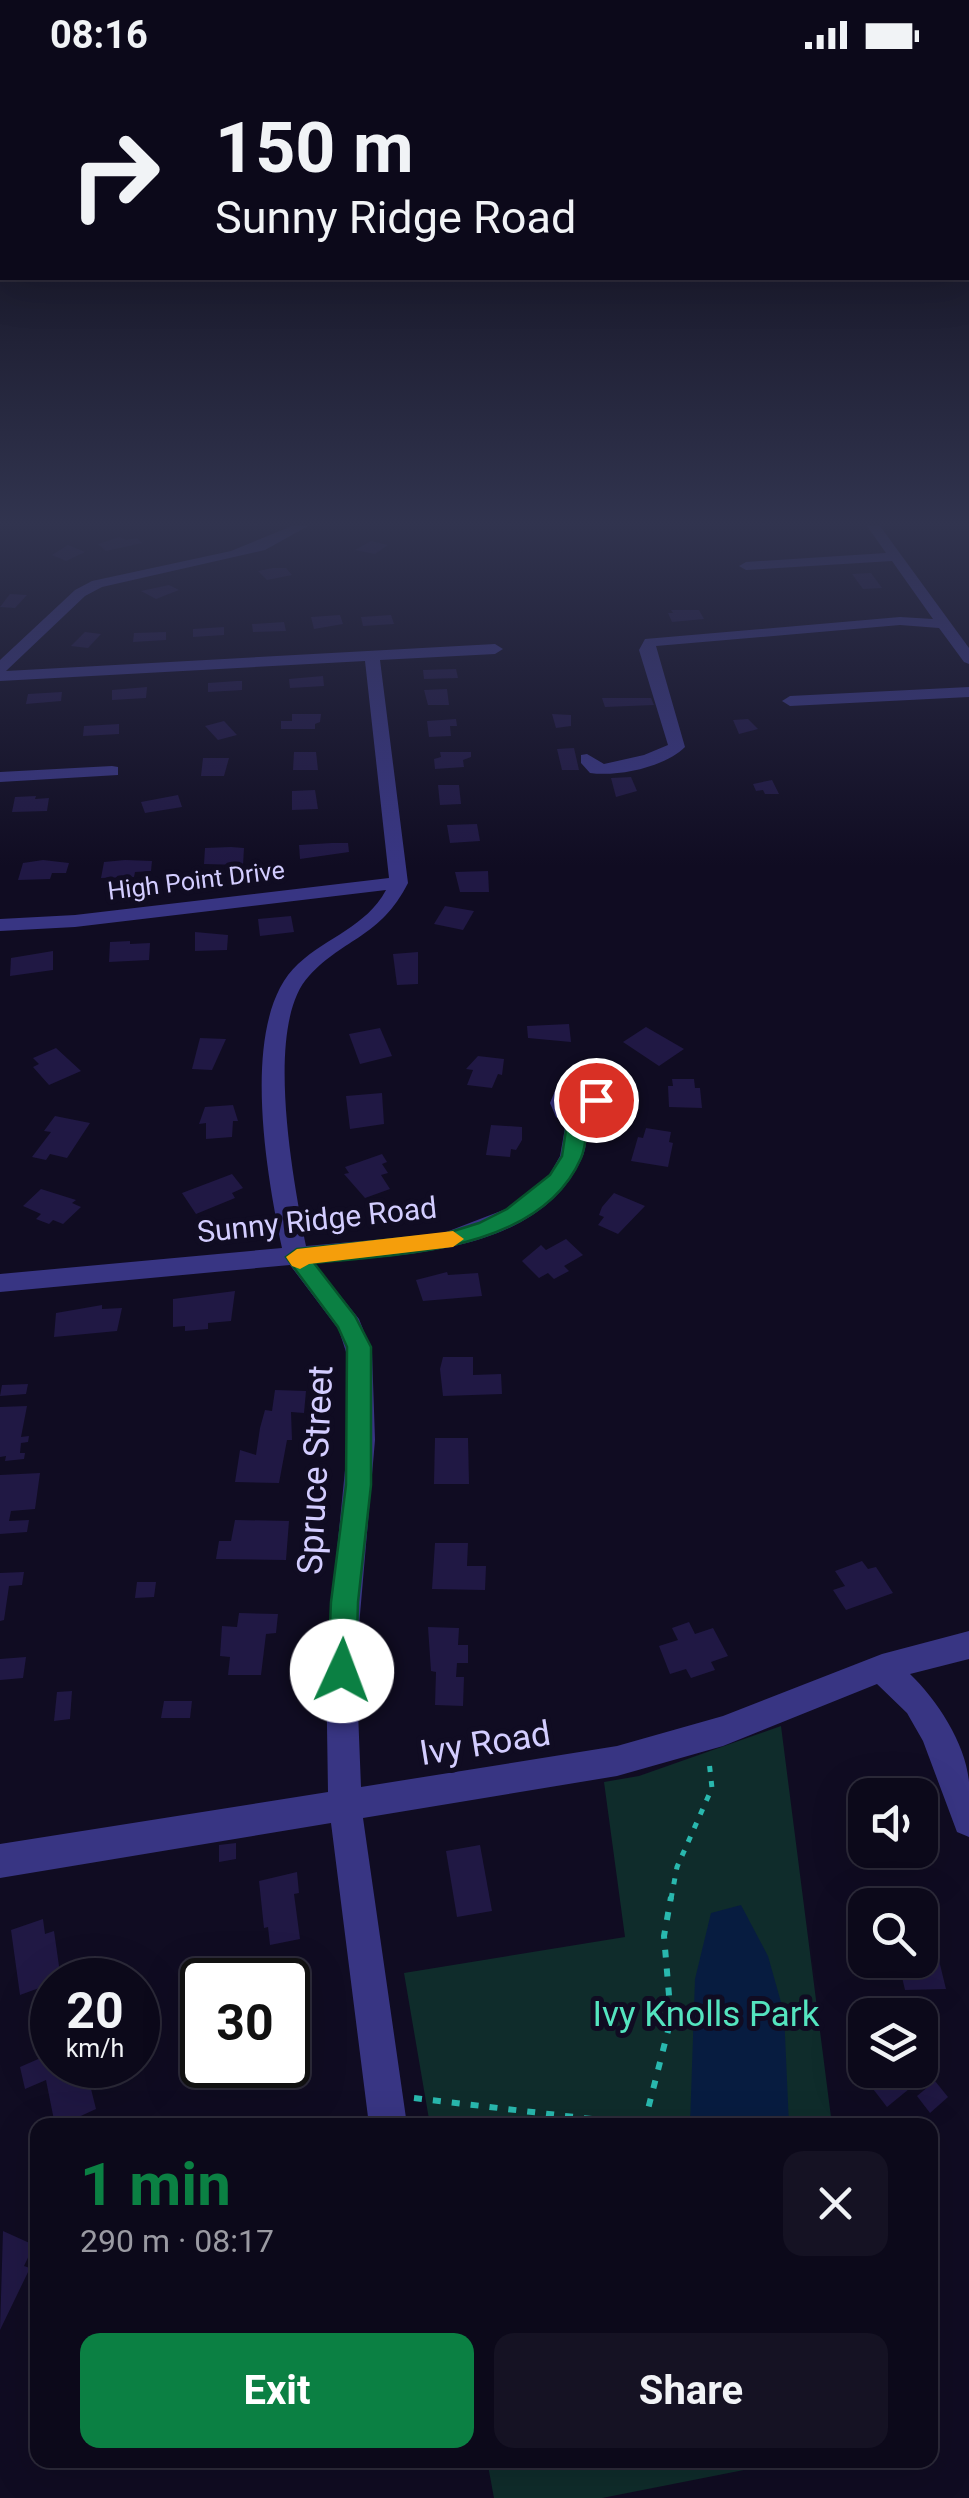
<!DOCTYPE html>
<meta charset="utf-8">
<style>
:root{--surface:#0c091a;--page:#151223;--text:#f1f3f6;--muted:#9a9aa2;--line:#2c2a39;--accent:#0b8043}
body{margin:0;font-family:Roboto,sans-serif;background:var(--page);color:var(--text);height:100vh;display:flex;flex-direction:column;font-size:38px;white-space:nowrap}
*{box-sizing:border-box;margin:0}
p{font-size:32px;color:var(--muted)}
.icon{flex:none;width:55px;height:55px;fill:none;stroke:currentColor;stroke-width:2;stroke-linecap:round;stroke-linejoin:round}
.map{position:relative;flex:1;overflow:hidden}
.details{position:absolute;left:30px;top:2048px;width:908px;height:350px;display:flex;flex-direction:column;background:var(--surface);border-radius:20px;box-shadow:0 10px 40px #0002,0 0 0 2px var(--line)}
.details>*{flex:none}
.hud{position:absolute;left:0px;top:0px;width:970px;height:210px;box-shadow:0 10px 40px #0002,0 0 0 2px var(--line);background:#0c091a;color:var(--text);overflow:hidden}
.buttons{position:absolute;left:848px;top:1708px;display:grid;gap:20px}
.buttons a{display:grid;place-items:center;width:90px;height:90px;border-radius:20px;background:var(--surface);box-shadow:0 10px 40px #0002,0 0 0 2px var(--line);font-size:50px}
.speed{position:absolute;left:30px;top:1888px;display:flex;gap:20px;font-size:50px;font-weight:700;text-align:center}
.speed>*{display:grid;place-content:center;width:130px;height:130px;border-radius:50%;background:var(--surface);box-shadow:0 10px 40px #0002,0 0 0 2px var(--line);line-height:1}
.speed small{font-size:25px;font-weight:400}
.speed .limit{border:5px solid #111;border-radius:15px;background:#fff;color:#111}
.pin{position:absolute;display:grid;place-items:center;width:85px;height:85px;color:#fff;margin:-42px;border:5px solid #fff;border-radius:50%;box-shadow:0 2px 10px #0007}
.me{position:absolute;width:110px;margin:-55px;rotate:2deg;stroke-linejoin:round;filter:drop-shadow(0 0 8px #0008)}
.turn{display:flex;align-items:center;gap:35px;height:210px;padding:0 50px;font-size:45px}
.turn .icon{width:130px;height:130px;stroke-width:2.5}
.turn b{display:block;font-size:70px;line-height:85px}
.round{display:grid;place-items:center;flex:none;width:105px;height:105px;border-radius:20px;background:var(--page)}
.summary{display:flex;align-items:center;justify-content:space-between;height:170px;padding:0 50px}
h1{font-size:60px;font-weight:700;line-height:75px;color:var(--accent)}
.button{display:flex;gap:20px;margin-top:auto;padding:20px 50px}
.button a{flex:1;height:115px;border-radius:20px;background:var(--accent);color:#fff;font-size:40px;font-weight:700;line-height:115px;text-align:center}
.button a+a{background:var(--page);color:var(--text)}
.status{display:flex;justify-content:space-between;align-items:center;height:70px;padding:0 50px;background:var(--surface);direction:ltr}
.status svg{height:28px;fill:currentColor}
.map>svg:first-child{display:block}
</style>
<div class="status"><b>08:16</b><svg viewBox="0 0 49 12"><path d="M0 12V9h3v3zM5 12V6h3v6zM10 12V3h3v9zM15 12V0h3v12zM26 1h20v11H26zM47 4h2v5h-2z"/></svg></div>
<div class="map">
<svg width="969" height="2428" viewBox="0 0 969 2428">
<rect width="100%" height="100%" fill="#100c22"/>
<!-- green -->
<g fill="#0f2c2b">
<path d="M 781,1656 L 832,2055 L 430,2055 L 404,1903 L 625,1867 L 604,1712 L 639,1706 Z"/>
<path d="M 487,2390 L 748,2390 L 749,2399 L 602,2428 L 494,2428 Z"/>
</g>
<!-- water -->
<path fill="#071c40" d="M 741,1835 L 768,1886 L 784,1943 L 789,2055 L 690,2055 L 695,1909 L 711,1843 Z"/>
<!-- building -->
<g fill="#201844">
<path d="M 119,467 L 126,470 L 137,468 L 142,473 L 106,481 L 98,474 Z"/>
<path d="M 371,471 L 388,475 L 375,484 L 355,480 Z"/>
<path d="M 68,475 L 85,482 L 66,491 L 52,485 Z"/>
<path d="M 273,498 L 286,498 L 292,505 L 267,510 L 258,501 Z"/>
<path d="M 871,503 L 882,518 L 863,519 L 852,504 Z"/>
<path d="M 169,515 L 179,520 L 156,529 L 141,521 Z"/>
<path d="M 10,524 L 27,525 L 15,538 L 0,537 Z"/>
<path d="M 671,540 L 699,540 L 704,549 L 672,552 L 668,543 L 673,543 Z"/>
<path d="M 340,545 L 343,554 L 314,559 L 311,547 Z"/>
<path d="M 391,545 L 394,554 L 363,556 L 361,547 Z"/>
<path d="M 284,552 L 286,561 L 253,562 L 252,554 Z"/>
<path d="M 224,557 L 224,565 L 193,567 L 193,559 Z"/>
<path d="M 85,562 L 101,564 L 88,578 L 71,576 Z"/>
<path d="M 166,562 L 166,570 L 133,572 L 134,563 Z"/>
<path d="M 456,599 L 458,608 L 424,609 L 423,600 Z"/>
<path d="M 323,606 L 324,616 L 290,618 L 289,609 Z"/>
<path d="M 237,611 L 242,611 L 242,620 L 208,622 L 208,613 Z"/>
<path d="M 147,617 L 146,628 L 112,630 L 112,620 Z"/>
<path d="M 447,619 L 449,635 L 428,635 L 424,620 Z"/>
<path d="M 62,622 L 61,631 L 26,634 L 28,624 Z"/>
<path d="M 602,628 L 651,628 L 654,635 L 605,637 Z"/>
<path d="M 292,644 L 321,644 L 320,652 L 315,654 L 315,659 L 281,659 L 281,651 L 292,651 Z"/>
<path d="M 552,644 L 571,645 L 571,656 L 556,658 Z"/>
<path d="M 456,649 L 457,656 L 450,656 L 451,666 L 429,667 L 427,651 Z"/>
<path d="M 748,649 L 758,659 L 739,664 L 733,650 Z"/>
<path d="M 224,651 L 237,665 L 218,670 L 205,656 Z"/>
<path d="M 119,654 L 119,664 L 83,666 L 84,656 Z"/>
<path d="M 574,678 L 579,700 L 562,700 L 557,679 Z"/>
<path d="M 294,682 L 316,682 L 318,700 L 293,700 Z"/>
<path d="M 440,682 L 471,682 L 471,687 L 463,690 L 464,697 L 435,699 L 434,689 L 441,687 Z"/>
<path d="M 203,688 L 229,688 L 224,706 L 201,706 Z"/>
<path d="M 631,707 L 637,721 L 616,727 L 611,708 Z"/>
<path d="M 772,710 L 779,724 L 765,724 L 763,720 L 756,721 L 753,714 Z"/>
<path d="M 438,715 L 459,715 L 461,734 L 440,735 Z"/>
<path d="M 315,720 L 318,739 L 292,740 L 292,721 Z"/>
<path d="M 178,725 L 182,737 L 145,743 L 141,732 Z"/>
<path d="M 36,726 L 35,729 L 49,728 L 47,741 L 12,742 L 15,727 Z"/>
<path d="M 477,754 L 480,771 L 450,773 L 447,755 Z"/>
<path d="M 332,773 L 348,773 L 349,782 L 300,789 L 299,775 Z"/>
<path d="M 231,777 L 244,778 L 243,795 L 204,794 L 205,778 Z"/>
<path d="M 43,790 L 69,793 L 66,803 L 52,803 L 50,809 L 18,810 L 23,793 Z"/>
<path d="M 125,790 L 152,791 L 151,801 L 135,802 L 134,807 L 101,808 L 104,792 Z"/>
<path d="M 488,801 L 489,822 L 460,822 L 455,802 Z"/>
<path d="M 445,836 L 474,841 L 463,860 L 434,854 Z"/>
<path d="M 291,846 L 294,862 L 260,866 L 258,849 Z"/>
<path d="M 195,862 L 228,865 L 227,880 L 195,881 Z"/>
<path d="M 130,871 L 130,874 L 150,873 L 149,890 L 109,892 L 110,872 Z"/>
<path d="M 53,881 L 53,900 L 10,906 L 11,888 Z"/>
<path d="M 418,882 L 418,914 L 397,915 L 393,884 Z"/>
<path d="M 569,954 L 571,972 L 528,968 L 527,956 Z"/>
<path d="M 646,957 L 684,979 L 659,996 L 623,972 Z"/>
<path d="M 380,958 L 392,986 L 360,994 L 349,964 Z"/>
<path d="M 200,968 L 226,969 L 212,1000 L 192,999 Z"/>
<path d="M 56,978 L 81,1001 L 49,1015 L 33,997 L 39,994 L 33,988 Z"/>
<path d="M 478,986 L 504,989 L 502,1005 L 498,1004 L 492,1018 L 467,1015 L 473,1000 L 466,999 Z"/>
<path d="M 672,1009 L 694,1009 L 695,1018 L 700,1018 L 702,1038 L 669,1037 L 668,1016 L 673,1016 Z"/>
<path d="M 382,1023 L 384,1054 L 350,1059 L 346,1026 Z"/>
<path d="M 233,1035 L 238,1051 L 233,1051 L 232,1067 L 206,1069 L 206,1053 L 199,1054 L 205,1037 Z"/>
<path d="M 55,1046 L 90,1053 L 67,1088 L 50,1084 L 46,1090 L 32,1087 L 51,1062 L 44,1061 Z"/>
<path d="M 491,1055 L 522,1057 L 522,1070 L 516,1080 L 511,1079 L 510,1087 L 486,1085 Z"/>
<path d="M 646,1058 L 671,1062 L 669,1072 L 673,1073 L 668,1097 L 631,1091 L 638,1067 L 643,1068 Z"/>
<path d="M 382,1084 L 387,1092 L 382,1094 L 388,1103 L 381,1105 L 390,1119 L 365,1128 L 344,1104 L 349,1103 L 345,1097 Z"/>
<path d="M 232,1104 L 243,1118 L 232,1123 L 235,1128 L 196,1144 L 182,1123 Z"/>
<path d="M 41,1119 L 76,1130 L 72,1133 L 81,1137 L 63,1154 L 53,1150 L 49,1154 L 36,1149 L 41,1144 L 23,1136 Z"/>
<path d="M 614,1123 L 645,1136 L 618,1164 L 598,1155 L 604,1147 L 599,1145 L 602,1137 Z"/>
<path d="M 566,1169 L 583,1185 L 564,1196 L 569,1201 L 554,1209 L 548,1203 L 539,1208 L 522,1191 L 541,1175 L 546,1180 Z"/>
<path d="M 447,1202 L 448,1205 L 478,1203 L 482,1226 L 423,1231 L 416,1210 Z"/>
<path d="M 235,1221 L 231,1251 L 208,1253 L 208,1259 L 185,1261 L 185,1256 L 173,1257 L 173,1229 Z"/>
<path d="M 102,1235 L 102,1239 L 122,1238 L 117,1261 L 54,1267 L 56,1243 Z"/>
<path d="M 443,1287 L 473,1287 L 473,1305 L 501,1304 L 502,1324 L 443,1326 L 440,1299 Z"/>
<path d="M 28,1314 L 26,1324 L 0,1326 L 2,1315 Z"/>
<path d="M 275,1320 L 306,1321 L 304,1343 L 291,1342 L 292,1370 L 287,1370 L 279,1413 L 235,1412 L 240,1380 L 256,1385 L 260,1358 L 265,1340 L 272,1341 Z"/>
<path d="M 27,1336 L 21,1367 L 29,1366 L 28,1372 L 21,1373 L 20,1383 L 25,1383 L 24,1389 L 5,1391 L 6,1386 L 0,1387 L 0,1337 Z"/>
<path d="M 435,1368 L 468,1368 L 469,1414 L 434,1414 Z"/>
<path d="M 40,1403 L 35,1439 L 11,1441 L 9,1451 L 29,1450 L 27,1462 L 0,1464 L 0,1405 Z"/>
<path d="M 235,1450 L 289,1451 L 286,1490 L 216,1489 L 219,1471 L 231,1471 Z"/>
<path d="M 435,1473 L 468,1473 L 467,1496 L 486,1496 L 485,1520 L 432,1519 Z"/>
<path d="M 862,1491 L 868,1499 L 876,1497 L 893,1523 L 846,1540 L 833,1520 L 845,1516 L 835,1501 Z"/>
<path d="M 24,1502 L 22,1515 L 9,1516 L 4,1550 L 0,1551 L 0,1503 Z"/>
<path d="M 137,1512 L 156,1512 L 154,1527 L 135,1528 Z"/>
<path d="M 239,1543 L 278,1544 L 276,1563 L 266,1564 L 261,1605 L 228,1605 L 230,1587 L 220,1586 L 222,1556 L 237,1557 Z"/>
<path d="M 689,1552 L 695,1564 L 713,1558 L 728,1586 L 711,1592 L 715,1600 L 691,1608 L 686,1599 L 670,1604 L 659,1576 L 678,1570 L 672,1558 Z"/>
<path d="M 428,1557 L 459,1558 L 458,1575 L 468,1575 L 468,1593 L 457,1593 L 456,1607 L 464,1607 L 463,1636 L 435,1635 L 436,1602 L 431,1601 Z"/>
<path d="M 26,1587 L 23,1608 L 0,1610 L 0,1589 Z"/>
<path d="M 72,1621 L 70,1649 L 54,1651 L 57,1622 Z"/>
<path d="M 164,1631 L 192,1631 L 190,1648 L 161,1648 Z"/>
<path d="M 236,1773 L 236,1789 L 219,1792 L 219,1775 Z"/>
<path d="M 480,1775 L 492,1841 L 457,1847 L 446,1781 Z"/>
<path d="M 297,1802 L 299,1823 L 294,1824 L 300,1869 L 270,1875 L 268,1857 L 264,1858 L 259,1811 Z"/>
<path d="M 43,1849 L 45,1864 L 54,1861 L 61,1910 L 20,1925 L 11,1860 Z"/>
<path d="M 934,1870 L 946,1919 L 905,1920 L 898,1890 L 920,1890 L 920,1871 Z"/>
<path d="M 305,1926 L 309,1999 L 279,2004 L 278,1995 L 288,1995 L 288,1930 Z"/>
<path d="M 52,1983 L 52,1995 L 85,1995 L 96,2039 L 61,2055 L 55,2055 L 46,2010 L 25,2019 L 20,1997 Z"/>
<path d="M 889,2000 L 894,2000 L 909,2019 L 887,2037 L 870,2015 Z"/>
<path d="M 935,2011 L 948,2027 L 930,2043 L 917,2026 Z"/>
<path d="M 3,2161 L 34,2175 L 24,2196 L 30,2198 L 0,2260 Z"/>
</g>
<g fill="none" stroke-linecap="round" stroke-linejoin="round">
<!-- path-far1 -->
<path stroke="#29b8ae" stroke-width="5" stroke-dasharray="6 9" stroke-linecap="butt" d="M 671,1829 L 677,1797 L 712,1718 L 709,1691"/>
<!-- path -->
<g stroke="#29b8ae" stroke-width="6" stroke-dasharray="8 11" stroke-linecap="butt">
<path d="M 414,2028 L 642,2055"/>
<path d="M 644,2055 L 671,1949 L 664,1866 L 671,1827"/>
</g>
<!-- minor -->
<g fill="#383583" fill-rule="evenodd">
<path d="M 292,456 L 308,456 L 265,480 L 102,517 L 85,526 L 6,601 L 495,574 L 503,579 L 495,584 L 380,590 L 408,813 C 380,868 345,867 309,906 C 263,955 294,1114 306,1176 L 441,1164 L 506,1139 L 550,1104 L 560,1086 L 566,1052 L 556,1047 L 550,1033 L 557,1016 C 576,1002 596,1007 604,1029 L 599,1045 L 588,1052 C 587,1064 587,1079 581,1090 C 537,1184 402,1185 314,1193 L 359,1249 L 372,1282 L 375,1370 L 356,1591 L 361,1717 L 617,1676 L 723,1646 L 882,1584 L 969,1561 L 969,1589 L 910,1604 C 937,1630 966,1674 969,1712 C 969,1730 969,1749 969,1767 L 957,1762 L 923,1671 L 907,1643 L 877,1614 L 723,1676 L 617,1706 L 363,1748 L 407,2055 L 369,2055 L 331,1753 L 0,1808 L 0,1774 L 328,1722 L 326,1591 L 348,1370 L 346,1282 L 339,1260 L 290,1195 L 0,1222 L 0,1204 L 282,1178 C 267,1106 238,949 298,894 C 327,867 366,857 386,820 L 75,857 L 0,861 L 0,849 L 75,845 L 389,808 L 365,591 L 0,611 L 0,590 L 75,520 L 92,511 L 231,481 ZM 577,1022 L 582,1031 L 577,1040 L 572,1031 Z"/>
<path d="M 867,456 L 880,456 L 969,578 L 969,594 L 964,592 L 939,558 L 900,555 L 656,576 L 685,677 C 665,697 618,707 590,703 L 581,693 L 581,685 L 587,684 L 604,694 L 644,685 L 668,675 L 639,580 L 645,569 L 900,547 L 933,549 L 892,491 L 746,500 L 739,496 L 746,492 L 886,483 Z"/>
<path d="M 969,617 L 969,627 L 790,636 L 782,631 L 790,626 Z"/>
<path d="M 112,696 L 118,697 L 118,705 L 0,712 L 0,702 Z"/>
</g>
</g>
<!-- sky -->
<linearGradient id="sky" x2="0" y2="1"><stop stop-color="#090713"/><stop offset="0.57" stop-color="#31344f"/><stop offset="1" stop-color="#31344f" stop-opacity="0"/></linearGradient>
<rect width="969" height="796" fill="url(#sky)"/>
<!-- route -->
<path fill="#0b8043" stroke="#07532c" stroke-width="2.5" d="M 596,1023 L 606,1030 L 597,1047 L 588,1051 C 586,1063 586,1077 581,1088 C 540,1182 400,1184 314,1193 L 355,1246 L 371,1277 L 371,1415 L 358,1532 L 356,1601 L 352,1610 L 342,1614 L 332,1610 L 328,1601 L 331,1532 L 346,1415 L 347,1277 L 338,1257 L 286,1187 L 297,1179 L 444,1164 L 479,1153 L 507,1139 L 550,1105 L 562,1086 L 568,1047 L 582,1038 L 589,1025 Z"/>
<!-- slow -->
<path fill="#f59e0b" d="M 453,1161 L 464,1169 L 453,1177 L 309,1194 L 300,1199 L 292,1196 L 286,1187 L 297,1179 Z"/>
<g text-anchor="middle" stroke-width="10" stroke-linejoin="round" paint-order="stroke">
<!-- far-street labels -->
<g font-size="25" fill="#d3cdff" stroke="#100c22">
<text transform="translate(196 810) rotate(-7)" y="9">High Point Drive</text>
</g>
<!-- street labels -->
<g font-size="30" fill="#d3cdff" stroke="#100c22">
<text transform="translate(317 1150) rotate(-6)" y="10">Sunny Ridge Road</text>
</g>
<!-- near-street labels -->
<g font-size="35" fill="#d3cdff" stroke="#100c22">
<text transform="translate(315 1400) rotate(-87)" y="12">Spruce Street</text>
<text transform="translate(485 1673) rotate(-9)" y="12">Ivy Road</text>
</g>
<!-- near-park labels -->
<g font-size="35" fill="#54e4bf" stroke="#100c22">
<text x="706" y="1956">Ivy Knolls Park</text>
</g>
</g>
</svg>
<div class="buttons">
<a><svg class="icon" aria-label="sound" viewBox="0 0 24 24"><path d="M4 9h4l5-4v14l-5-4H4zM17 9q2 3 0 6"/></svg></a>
<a><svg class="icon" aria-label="search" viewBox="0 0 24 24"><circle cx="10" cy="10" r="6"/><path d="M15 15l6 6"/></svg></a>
<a><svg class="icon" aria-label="layers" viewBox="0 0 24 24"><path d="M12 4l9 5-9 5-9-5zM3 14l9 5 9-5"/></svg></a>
</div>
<div class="speed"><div>20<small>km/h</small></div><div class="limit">30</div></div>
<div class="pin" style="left:596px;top:1030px;background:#d93025"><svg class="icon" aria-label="arrive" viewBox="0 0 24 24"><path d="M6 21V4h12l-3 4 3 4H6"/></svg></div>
<svg class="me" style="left:342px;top:1601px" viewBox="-20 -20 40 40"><circle r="19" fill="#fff"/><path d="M0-13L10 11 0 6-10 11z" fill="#0b8043"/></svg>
<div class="hud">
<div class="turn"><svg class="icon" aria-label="right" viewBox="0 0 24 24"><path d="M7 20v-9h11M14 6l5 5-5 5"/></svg><div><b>150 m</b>Sunny Ridge Road</div></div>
</div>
<section class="details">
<div class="summary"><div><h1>1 min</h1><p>290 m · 08:17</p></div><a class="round"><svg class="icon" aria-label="close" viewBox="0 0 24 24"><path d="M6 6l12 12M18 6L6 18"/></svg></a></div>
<div class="button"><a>Exit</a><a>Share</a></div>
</section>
</div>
